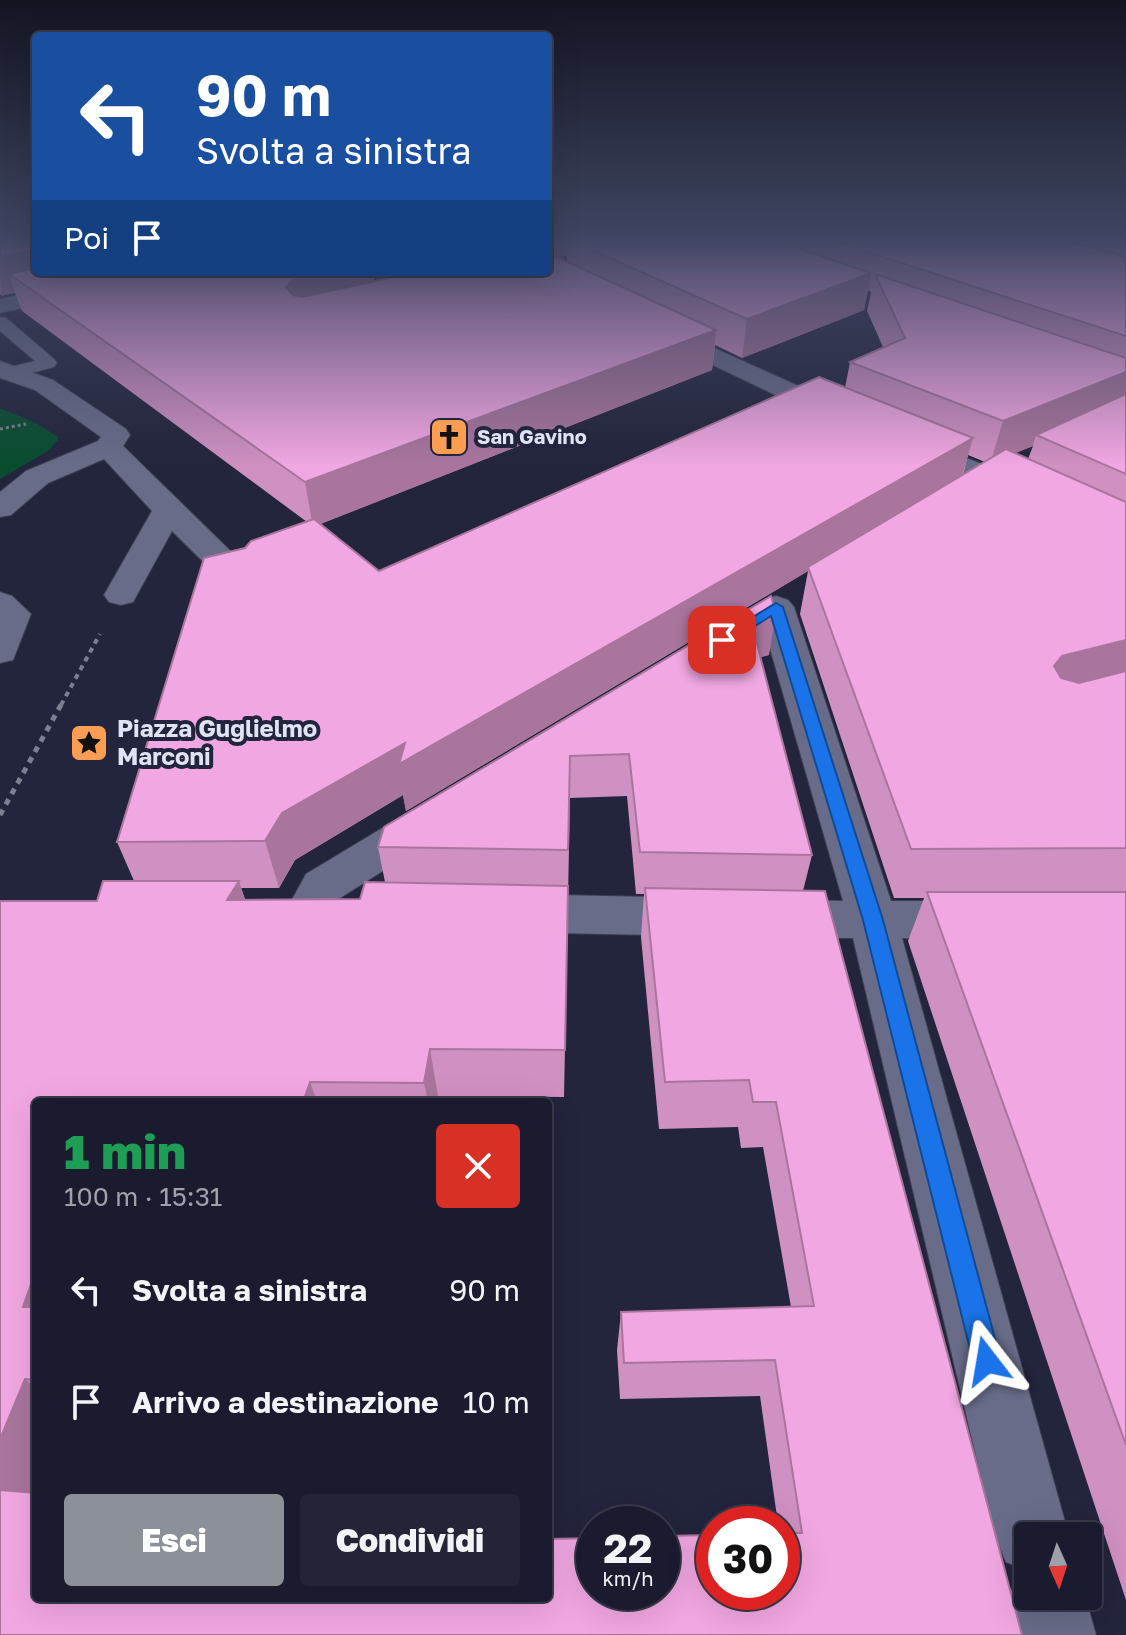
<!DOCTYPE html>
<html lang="it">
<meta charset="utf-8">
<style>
:root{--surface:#1a1b2e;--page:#232436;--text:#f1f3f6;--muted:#9fa1aa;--line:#38394a;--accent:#8c9099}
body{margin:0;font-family:"Golos Text",sans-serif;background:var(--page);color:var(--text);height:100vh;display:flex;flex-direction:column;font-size:30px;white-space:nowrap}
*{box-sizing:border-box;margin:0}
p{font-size:26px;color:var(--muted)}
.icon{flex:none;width:44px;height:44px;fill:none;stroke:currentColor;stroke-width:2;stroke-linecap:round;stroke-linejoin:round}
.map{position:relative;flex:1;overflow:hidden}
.panel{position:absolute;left:32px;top:1098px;width:520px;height:504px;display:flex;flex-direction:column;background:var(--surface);border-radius:8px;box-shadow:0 8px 32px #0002,0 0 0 2px var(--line)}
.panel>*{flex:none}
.banner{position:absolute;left:32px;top:32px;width:520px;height:244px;border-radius:8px;box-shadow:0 8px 32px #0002,0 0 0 2px var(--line);background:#1a4fa0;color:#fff;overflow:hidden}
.needle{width:52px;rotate:177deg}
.controls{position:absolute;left:1014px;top:1522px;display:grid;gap:16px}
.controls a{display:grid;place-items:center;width:88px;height:88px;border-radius:8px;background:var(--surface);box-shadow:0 8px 32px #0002,0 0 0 2px var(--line);font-size:40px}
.speed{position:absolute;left:576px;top:1506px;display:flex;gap:16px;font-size:40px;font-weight:700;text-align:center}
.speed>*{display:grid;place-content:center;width:104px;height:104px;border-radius:50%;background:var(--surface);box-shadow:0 8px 32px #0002,0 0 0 2px var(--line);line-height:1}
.speed small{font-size:20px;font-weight:400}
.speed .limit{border:12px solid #d22;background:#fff;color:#111}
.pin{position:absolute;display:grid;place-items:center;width:68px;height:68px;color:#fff;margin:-34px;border-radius:16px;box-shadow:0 4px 12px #0006}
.me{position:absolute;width:88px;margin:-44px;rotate:346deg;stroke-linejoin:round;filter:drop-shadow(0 0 6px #0008)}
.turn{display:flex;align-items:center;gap:28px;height:168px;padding:0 32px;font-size:36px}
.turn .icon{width:104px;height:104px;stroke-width:2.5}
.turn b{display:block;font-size:56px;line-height:68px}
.then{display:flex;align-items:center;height:76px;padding:0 32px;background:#0003;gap:16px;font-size:30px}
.round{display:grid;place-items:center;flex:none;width:84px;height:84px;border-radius:8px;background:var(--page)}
.summary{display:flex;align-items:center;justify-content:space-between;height:136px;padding:0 32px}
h1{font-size:48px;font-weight:800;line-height:60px;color:#1e9e55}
.primary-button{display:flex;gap:16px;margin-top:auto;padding:16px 32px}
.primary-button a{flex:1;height:92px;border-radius:8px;background:var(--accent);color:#fff;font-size:32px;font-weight:800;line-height:92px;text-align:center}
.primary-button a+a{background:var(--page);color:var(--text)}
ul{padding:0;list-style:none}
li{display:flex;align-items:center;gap:24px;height:112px;padding:0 32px}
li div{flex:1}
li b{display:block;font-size:30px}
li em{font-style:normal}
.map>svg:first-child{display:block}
</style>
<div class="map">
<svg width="1126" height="1635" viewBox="0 0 1126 1635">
<rect width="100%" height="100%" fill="#23243d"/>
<!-- green -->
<path fill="#084d2e" d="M 0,408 L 36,423 L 58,437 L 58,440 L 48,451 L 0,479 Z"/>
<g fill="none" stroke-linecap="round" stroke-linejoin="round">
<!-- service casing -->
<g stroke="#3f4055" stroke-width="2">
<path id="service" d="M 0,317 L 6,318 L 54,359 L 57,363 L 54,367 L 9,379 L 2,377 L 0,373 L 2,369 L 35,361 L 0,331 Z"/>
</g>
<!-- minor casing -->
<g stroke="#3f4055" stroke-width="2">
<g id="minor">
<path d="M 125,272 L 165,272 L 154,278 L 0,313 L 0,299 Z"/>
<path d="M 660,324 L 850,409 L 854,415 L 850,421 L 830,421 L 652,336 L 648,331 L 652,326 Z"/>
<path d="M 0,361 L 53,380 L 126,429 L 130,435 L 123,446 L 255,575 L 260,582 L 255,589 L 243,592 L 231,589 L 172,531 L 133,602 L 121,605 L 109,602 L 104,595 L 152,511 L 104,459 L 48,483 L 11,515 L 0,517 L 0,492 L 26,471 L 98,441 L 101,437 L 35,390 L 0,378 Z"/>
<path d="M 911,436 L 1002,472 L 1126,531 L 1126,553 L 980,484 L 901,451 L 897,445 L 901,439 Z"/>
<path d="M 0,592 L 12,596 L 31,614 L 13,660 L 0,663 Z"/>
<path d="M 776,596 L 788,600 L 794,607 L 891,901 L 977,901 L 994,907 L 1001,920 L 994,933 L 977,939 L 902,938 L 1069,1536 L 1028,1536 L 1028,1596 L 1085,1596 L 1096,1635 L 1018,1635 L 1009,1596 L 1021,1568 L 1006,1562 L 995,1536 L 853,938 L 774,938 L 757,932 L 750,919 L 757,906 L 774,900 L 843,901 L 758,607 L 764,600 Z"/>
<path d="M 430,804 L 446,809 L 452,820 L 446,831 L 340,898 L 328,922 L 311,927 L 294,922 L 287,909 L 306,874 L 414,809 Z"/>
<path d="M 506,894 L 702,898 L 719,904 L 726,917 L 719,930 L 702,936 L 506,932 L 489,926 L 482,913 L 489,900 Z"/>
</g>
</g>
<!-- path-far2 -->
<path stroke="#7c7e93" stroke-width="3" stroke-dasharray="3 3" stroke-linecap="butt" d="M 0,429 L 26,424"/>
<!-- path-far1 -->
<path stroke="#7c7e93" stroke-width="4" stroke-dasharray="5 5" stroke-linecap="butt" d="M 61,705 L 100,634"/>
<!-- path -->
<path stroke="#7c7e93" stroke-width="5" stroke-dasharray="6 6" stroke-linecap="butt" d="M 0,815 L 62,703"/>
<!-- service -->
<use href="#service" fill="#696c89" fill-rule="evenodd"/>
<!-- minor -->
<use href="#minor" fill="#696c89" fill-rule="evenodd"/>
</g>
<!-- wall -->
<path fill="#cf90c2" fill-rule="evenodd" d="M 0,237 L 36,272 L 548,272 L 548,237 L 1126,237 L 1126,1600 L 908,941 L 924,898 L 894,898 L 800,614 L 808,571 L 406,811 L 403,795 L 295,860 L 279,888 L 241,888 L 245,899 L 360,899 L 385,882 L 378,847 L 771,596 L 769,655 L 760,657 L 812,855 L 803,891 L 1022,1635 L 0,1635 L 0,901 L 97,901 L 134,881 L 117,842 L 245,548 L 307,522 L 22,311 L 15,293 L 0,295 ZM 567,255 L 567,261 L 559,257 ZM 373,274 L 383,279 L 374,281 ZM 868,290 L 871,292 L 867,311 L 883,347 L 850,362 L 845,388 L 379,571 L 320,524 L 712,370 L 715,345 L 742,358 L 864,310 ZM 1033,446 L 1028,459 L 1015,453 ZM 968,455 L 985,462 L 963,475 ZM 627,796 L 636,894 L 644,894 L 641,937 L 659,1129 L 738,1127 L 741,1148 L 763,1147 L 791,1307 L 621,1312 L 617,1350 L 620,1399 L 760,1396 L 778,1524 L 782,1524 L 782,1592 L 36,1598 L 33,1493 L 36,1486 L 36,1102 L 437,1102 L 438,1096 L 564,1097 L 570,798 Z"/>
<!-- shaded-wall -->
<g fill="#a9759e">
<path d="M 548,237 L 642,237 L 567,239 L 567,255 L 548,260 Z"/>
<path d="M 793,237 L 803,237 L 799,266 L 789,239 Z"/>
<path d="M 36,250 L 36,272 L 9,274 L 15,293 L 1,296 L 0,257 Z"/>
<path d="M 330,272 L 373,272 L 376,300 L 299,317 L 286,287 L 293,280 Z"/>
<path d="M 871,273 L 864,310 L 742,358 L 747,319 Z"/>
<path d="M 716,330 L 712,370 L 313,527 L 305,482 Z"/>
<path d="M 1126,372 L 1126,406 L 1036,435 L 1033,446 L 990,464 L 1003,421 Z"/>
<path d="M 973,438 L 961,479 L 808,567 L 808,571 L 406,811 L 403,795 L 295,860 L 279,888 L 265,841 L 282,813 L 405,743 Z"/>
<path d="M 776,614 L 769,655 L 745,662 L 751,621 Z"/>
<path d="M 1126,640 L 1126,682 L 1042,704 L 1054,666 L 1062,656 Z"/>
<path d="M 239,881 L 255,930 L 227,900 Z"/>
<path d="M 430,1049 L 438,1096 L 437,1102 L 428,1102 L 424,1083 Z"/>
<path d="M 310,1082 L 317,1102 L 303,1102 Z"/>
<path d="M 36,1270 L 36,1320 L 23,1307 Z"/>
<path d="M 25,1379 L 36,1389 L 36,1486 L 24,1517 L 0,1501 L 0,1439 Z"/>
</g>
<!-- building -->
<g fill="#f1a7e1" stroke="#a9759e" stroke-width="2">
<path d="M 0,237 L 36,237 L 36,250 L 0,257 Z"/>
<path d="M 574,237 L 793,237 L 789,239 L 794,247 L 871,273 L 747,319 L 567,239 Z"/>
<path d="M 822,237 L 1052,237 L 1126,257 L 1126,336 Z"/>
<path d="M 548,253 L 716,330 L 305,482 L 9,274 L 36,268 L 36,272 L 330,272 L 293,280 L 286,287 L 293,295 L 302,297 L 417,272 L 548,272 Z"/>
<path d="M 875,274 L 1126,358 L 1126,372 L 1003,421 L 850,362 L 905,338 Z"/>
<path d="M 819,377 L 973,438 L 399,764 L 405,743 L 282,813 L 265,841 L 117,842 L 204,558 L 245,548 L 251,541 L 314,519 L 379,571 Z"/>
<path d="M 1126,394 L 1126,474 L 1036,435 Z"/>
<path d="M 1006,449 L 1126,502 L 1126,640 L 1062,656 L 1054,666 L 1061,678 L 1079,683 L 1126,671 L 1126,848 L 911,849 L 808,567 Z"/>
<path d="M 771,596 L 776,614 L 751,621 L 812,855 L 640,852 L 629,754 L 570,756 L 568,850 L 378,847 L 384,827 Z"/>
<path d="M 103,881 L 239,881 L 227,900 L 360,899 L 365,882 L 568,886 L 565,1050 L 430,1049 L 424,1083 L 310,1082 L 303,1102 L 36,1102 L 36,1270 L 23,1307 L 36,1307 L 36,1380 L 25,1379 L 0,1439 L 0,901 L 97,901 Z"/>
<path d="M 645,888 L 825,891 L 1022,1635 L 0,1635 L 0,1490 L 36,1493 L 36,1598 L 548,1598 L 548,1539 L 594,1538 L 594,1592 L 662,1592 L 662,1536 L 714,1535 L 714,1592 L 782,1592 L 782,1533 L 802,1533 L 775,1360 L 624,1363 L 621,1312 L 814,1306 L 776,1102 L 753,1102 L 749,1080 L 665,1082 Z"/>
<path d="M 927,892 L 1126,892 L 1126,1445 Z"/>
</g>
<!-- sky -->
<linearGradient id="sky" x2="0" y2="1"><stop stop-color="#131422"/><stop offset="0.51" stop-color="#3f4562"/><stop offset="1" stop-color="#3f4562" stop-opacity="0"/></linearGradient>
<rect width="1126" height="466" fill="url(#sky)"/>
<!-- route -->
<path fill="#1a73e8" stroke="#114b97" stroke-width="2" d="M 776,603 L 783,607 L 883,920 L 1001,1361 L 997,1371 L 987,1375 L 977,1371 L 973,1361 L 863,920 L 771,616 L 728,643 L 717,643 L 715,640 Z"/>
<!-- icons -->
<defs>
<g id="church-square" transform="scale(2)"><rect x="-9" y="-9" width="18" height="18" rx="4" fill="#fc9d54" stroke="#23243d"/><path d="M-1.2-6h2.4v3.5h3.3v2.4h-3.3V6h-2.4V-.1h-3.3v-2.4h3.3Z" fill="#111"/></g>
<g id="sight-square" transform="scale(2)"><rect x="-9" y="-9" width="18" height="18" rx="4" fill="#fc9d54" stroke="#23243d"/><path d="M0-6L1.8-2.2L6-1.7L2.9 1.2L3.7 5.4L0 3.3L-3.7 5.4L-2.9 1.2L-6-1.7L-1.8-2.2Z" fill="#111"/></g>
</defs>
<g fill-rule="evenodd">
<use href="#church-square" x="449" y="437"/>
<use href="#sight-square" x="89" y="743"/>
</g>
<g text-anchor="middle" stroke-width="8" stroke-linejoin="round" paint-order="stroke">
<!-- far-poi labels -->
<g font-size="20" font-weight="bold" fill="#e0e3f3" stroke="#23243d" text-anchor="start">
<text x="477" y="444">San Gavino</text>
</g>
<!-- poi labels -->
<g font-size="24" font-weight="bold" fill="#e0e3f3" stroke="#23243d" text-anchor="start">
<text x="117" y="737">Piazza Guglielmo<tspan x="117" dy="28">Marconi</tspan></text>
</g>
</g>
</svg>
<div class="controls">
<a><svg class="needle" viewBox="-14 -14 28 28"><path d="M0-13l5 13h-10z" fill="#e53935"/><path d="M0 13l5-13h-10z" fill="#9fa1aa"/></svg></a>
</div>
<div class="speed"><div>22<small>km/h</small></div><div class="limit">30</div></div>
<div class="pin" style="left:722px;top:640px;background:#d93025"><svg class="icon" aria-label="arrive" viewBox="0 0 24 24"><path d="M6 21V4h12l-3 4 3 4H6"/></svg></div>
<svg class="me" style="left:987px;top:1361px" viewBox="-20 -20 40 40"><path d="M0-17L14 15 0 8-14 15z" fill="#1a73e8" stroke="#fff" stroke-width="4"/></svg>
<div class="banner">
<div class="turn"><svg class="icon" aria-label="left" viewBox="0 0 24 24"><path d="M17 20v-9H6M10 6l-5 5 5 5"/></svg><div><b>90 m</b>Svolta a sinistra</div></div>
<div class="then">Poi<svg class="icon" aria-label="arrive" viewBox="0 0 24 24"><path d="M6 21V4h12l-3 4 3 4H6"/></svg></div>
</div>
<section class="panel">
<div class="summary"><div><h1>1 min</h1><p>100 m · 15:31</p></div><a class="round" style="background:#d93025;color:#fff"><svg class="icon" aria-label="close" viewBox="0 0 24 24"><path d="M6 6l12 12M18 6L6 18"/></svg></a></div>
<ul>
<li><svg class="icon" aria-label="left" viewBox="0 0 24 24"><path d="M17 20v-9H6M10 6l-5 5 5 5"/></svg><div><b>Svolta a sinistra</b></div><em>90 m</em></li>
<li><svg class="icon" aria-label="arrive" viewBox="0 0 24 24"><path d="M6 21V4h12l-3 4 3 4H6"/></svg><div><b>Arrivo a destinazione</b></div><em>10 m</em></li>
</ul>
<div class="primary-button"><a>Esci</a><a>Condividi</a></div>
</section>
</div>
